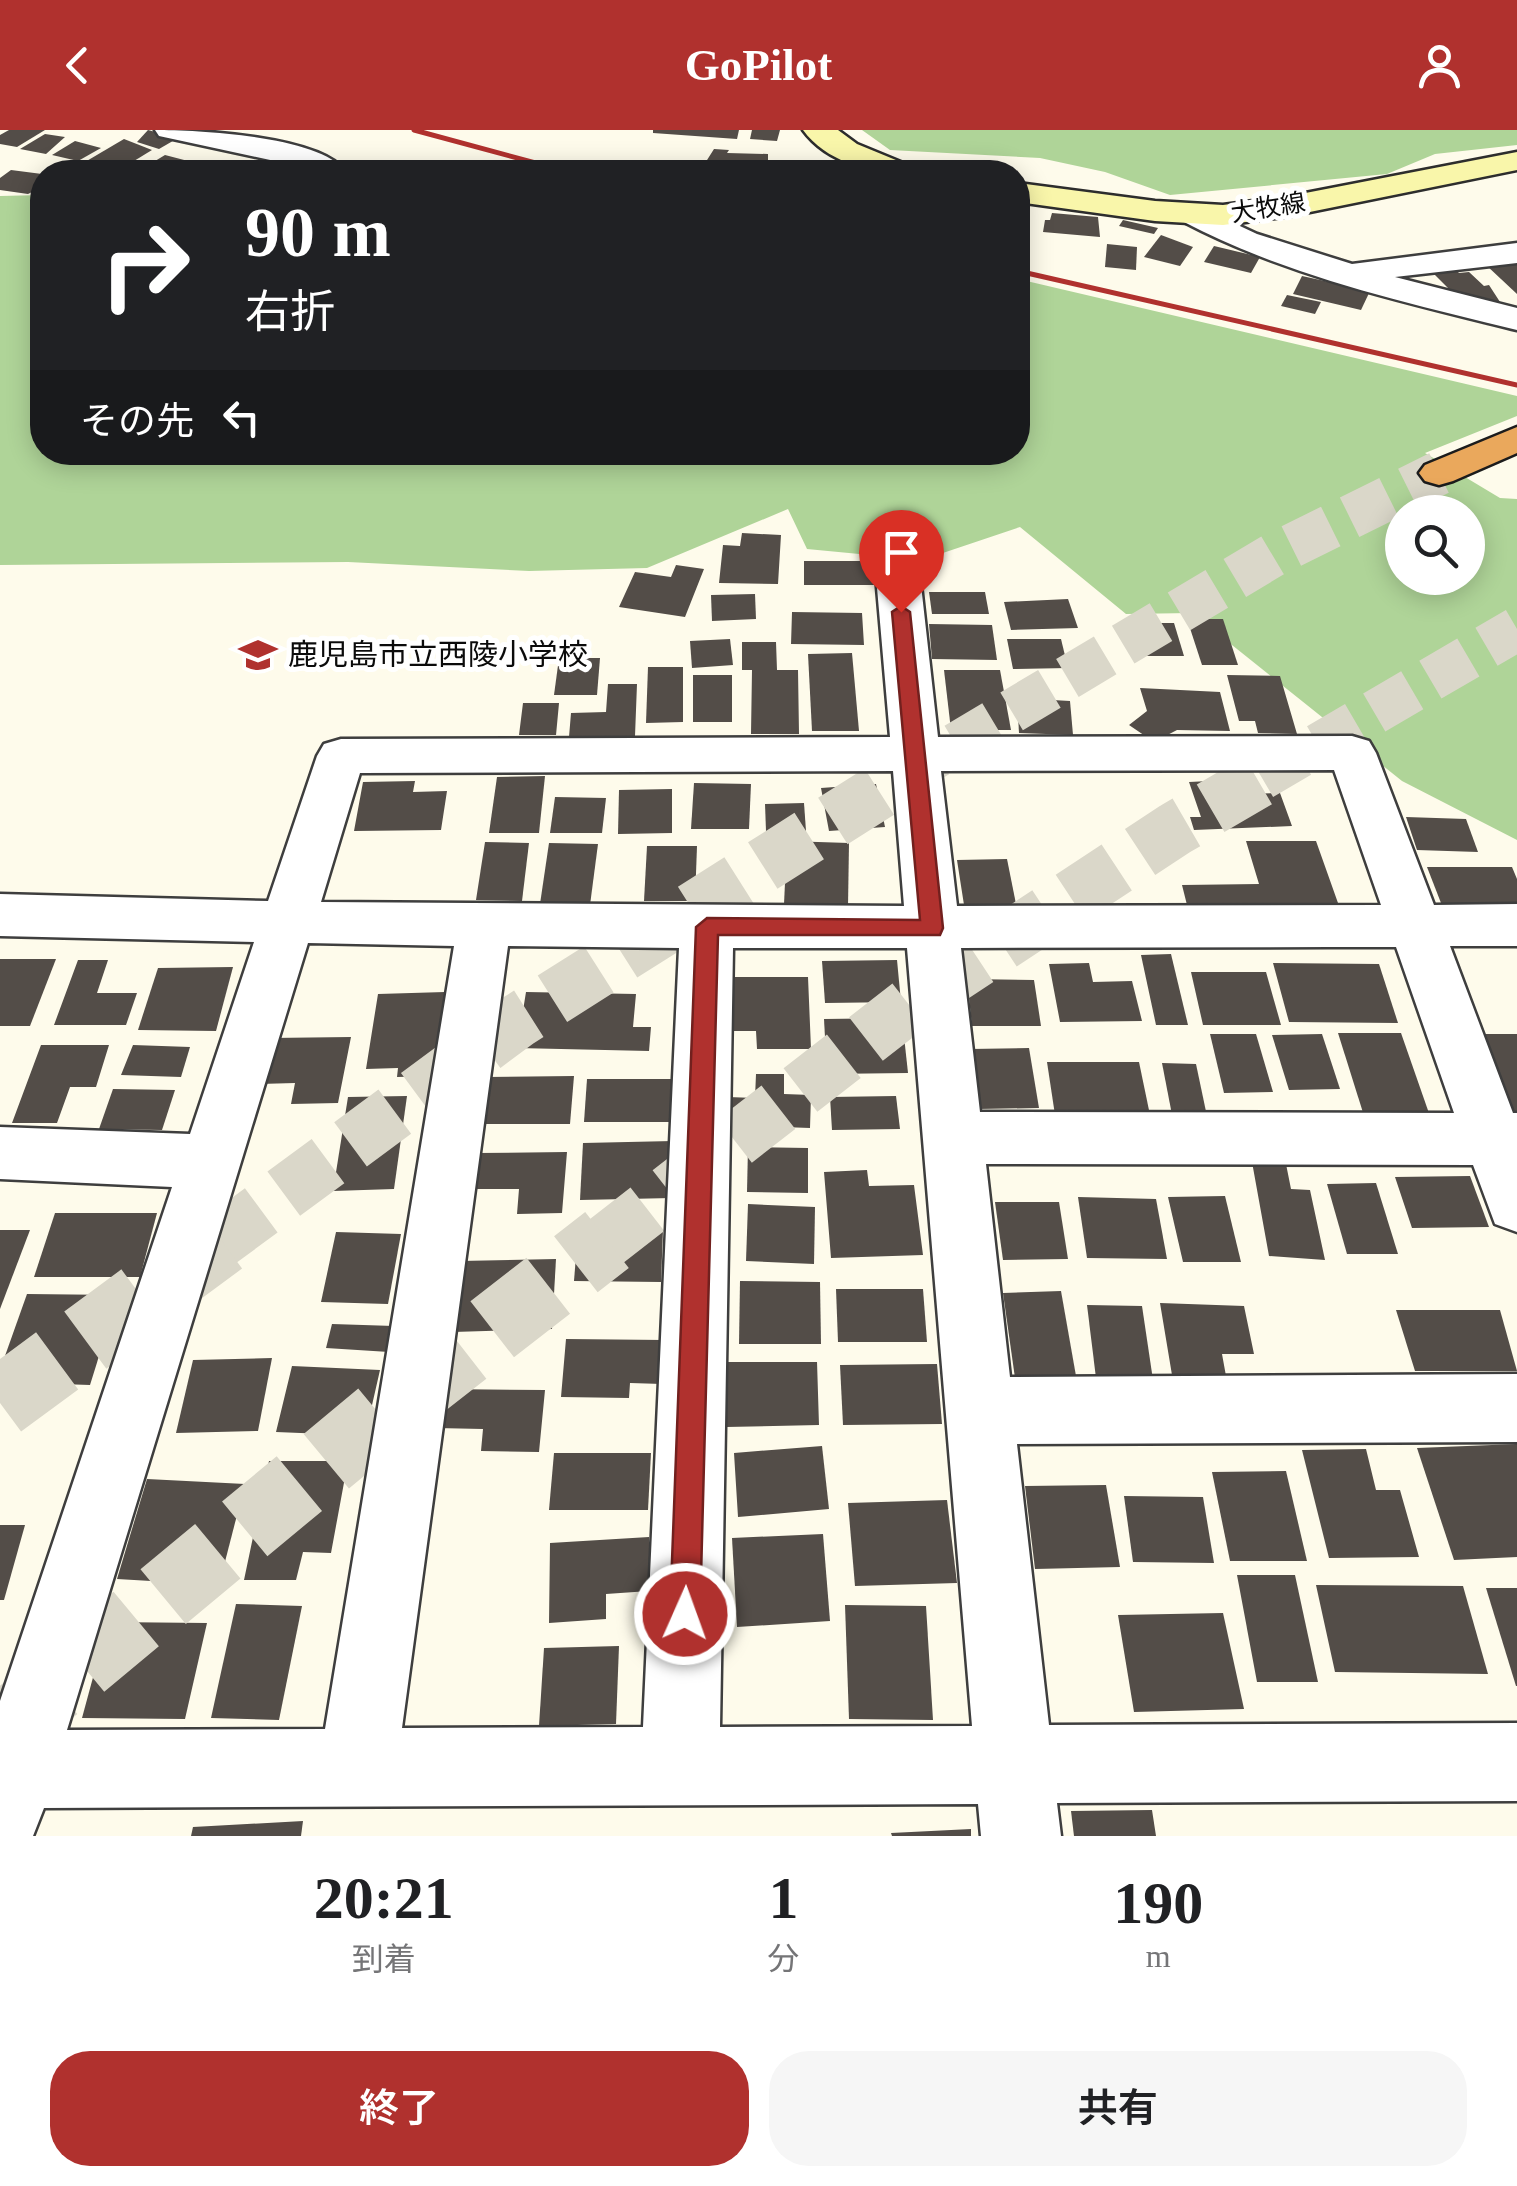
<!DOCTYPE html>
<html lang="ja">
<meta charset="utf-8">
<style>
:root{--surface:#fff;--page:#f6f6f6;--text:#202124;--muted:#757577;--accent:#b0312e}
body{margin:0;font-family:"Times New Roman","Noto Sans JP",serif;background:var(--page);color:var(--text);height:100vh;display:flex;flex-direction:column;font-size:38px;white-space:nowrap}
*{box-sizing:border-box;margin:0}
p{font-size:32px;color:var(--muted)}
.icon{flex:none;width:55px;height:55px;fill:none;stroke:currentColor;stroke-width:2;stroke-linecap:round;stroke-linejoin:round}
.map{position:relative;height:1706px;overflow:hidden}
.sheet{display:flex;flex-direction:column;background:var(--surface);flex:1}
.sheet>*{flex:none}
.banner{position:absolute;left:30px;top:30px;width:1000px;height:305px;border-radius:40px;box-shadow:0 5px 25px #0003;background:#202124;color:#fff;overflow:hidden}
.buttons{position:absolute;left:1385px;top:365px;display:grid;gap:20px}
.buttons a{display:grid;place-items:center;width:100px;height:100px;border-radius:50%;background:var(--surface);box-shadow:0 5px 25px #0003;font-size:50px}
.pin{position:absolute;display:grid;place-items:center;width:85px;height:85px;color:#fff;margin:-102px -42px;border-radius:50% 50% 50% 0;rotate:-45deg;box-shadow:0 0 10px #0007}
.pin .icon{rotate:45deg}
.me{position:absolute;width:110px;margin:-55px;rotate:2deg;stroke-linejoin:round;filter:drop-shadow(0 0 8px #0008)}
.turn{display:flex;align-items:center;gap:35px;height:210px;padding:0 50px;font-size:45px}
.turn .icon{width:130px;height:130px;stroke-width:2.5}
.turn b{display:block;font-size:70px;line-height:85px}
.then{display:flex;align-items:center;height:95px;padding:0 50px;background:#0003;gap:20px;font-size:38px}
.eta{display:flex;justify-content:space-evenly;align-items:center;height:170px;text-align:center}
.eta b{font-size:60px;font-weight:600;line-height:70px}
.cta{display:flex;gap:20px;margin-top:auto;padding:20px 50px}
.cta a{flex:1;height:115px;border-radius:40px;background:var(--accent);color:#fff;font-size:40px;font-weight:600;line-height:115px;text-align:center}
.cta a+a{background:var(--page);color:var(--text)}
header{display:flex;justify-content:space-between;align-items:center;height:130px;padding:0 50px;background:var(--accent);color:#fff;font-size:45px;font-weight:600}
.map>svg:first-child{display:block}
</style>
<header><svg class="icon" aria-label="back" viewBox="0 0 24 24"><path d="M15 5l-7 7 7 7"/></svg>GoPilot<svg class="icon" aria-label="person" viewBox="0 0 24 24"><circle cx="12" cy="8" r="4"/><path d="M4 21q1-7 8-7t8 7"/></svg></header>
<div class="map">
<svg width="1517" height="1706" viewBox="0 0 1517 1706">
<rect width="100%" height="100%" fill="#fefbeb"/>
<!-- forest -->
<g fill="#afd498" fill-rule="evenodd">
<path d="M 862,0 L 1517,0 L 1517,15 L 1435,24 L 1387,44 L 1170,65 L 1105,42 L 1040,28 L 890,20 Z"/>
<path d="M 42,65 L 42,322 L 1018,322 L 1018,149 L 1517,266 L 1517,286 L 1425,323 L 1500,368 L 1517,369 L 1517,710 L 1402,651 L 1192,483 L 1126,484 L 1020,397 L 922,430 L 807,419 L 788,379 L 647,438 L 529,441 L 348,432 L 0,435 L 0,66 ZM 1402,382 L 1468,382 L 1468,448 L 1402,448 Z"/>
</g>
<!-- building -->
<g fill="#534d48">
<path d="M 9,0 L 45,0 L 17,17 L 0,14 L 0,5 Z"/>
<path d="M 148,0 L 178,8 L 159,19 L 137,12 Z"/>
<path d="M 653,0 L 739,0 L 737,9 L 653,3 Z"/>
<path d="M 752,0 L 780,0 L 777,11 L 750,9 Z"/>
<path d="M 45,4 L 65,7 L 46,24 L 20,19 Z"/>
<path d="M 124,9 L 152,20 L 116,42 L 85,32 Z"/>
<path d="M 75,11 L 101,18 L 78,31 L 52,25 Z"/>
<path d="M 714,19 L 729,20 L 727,23 L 768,24 L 768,31 L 763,42 L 702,38 Z"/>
<path d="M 165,25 L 188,31 L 179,36 L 192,40 L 137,42 Z"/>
<path d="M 11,40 L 42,44 L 37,48 L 42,49 L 42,57 L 28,64 L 0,60 L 0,48 Z"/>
<path d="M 1052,83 L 1098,87 L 1100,107 L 1043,102 L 1045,90 L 1050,90 Z"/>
<path d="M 1123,90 L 1158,98 L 1154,104 L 1119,96 Z"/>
<path d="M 1161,105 L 1193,117 L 1180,136 L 1144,127 Z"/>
<path d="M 1107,114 L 1137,117 L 1136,140 L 1105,137 Z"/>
<path d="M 1214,116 L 1260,127 L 1251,143 L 1204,132 Z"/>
<path d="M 1517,131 L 1517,164 L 1486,135 Z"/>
<path d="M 1455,139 L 1459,143 L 1469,142 L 1484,156 L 1489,155 L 1500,172 L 1485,174 L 1477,166 L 1458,168 L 1431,141 Z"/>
<path d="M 1302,146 L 1370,161 L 1361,180 L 1293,164 Z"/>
<path d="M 1287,165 L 1321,172 L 1315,184 L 1281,176 Z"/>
<path d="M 742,403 L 781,405 L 778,454 L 719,453 L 723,415 L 740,416 Z"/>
<path d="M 804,431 L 876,431 L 877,455 L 804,455 Z"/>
<path d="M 676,435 L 704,439 L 685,487 L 619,477 L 635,442 L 671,447 Z"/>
<path d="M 929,462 L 985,462 L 989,484 L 932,484 Z"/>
<path d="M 755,464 L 756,489 L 712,491 L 711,465 Z"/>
<path d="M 1068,469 L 1078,498 L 1011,500 L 1004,472 Z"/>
<path d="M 792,482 L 862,483 L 864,515 L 791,514 Z"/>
<path d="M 1187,489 L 1223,489 L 1238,535 L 1202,535 Z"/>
<path d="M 1135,493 L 1174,493 L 1184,526 L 1144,526 Z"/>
<path d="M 929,494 L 992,495 L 997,530 L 932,529 Z"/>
<path d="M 730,509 L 733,535 L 692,538 L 690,511 Z"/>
<path d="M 1007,509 L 1061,509 L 1068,538 L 1013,539 Z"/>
<path d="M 742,512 L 776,512 L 777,540 L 798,540 L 799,604 L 751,604 L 752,540 L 742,540 Z"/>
<path d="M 852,523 L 859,601 L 812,601 L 808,524 Z"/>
<path d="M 559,528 L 600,528 L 597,565 L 554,565 Z"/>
<path d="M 648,537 L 683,537 L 683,592 L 646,593 Z"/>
<path d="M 944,540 L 1000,540 L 1011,600 L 951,600 Z"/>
<rect x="693" y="545" width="39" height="47"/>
<path d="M 1227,545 L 1280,546 L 1297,604 L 1258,603 L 1255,591 L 1239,591 Z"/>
<path d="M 608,554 L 637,554 L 635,606 L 569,607 L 571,583 L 606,582 Z"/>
<path d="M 1140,558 L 1220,562 L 1230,601 L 1177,600 L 1154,612 L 1129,595 L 1147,581 Z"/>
<path d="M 1017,568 L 1070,571 L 1073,605 L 1019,603 Z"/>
<path d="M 523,573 L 559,573 L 556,605 L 519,605 Z"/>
<path d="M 545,646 L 539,703 L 489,703 L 497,647 Z"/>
<path d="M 1230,650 L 1235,664 L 1280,663 L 1292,696 L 1194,700 L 1190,687 L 1201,687 L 1189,652 Z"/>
<path d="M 415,651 L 413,662 L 447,661 L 441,700 L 354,701 L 363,652 Z"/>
<path d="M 694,653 L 751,654 L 749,699 L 691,699 Z"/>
<path d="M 876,654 L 885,697 L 829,701 L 821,658 Z"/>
<path d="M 672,659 L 672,703 L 618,704 L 619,660 Z"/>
<path d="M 555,667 L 606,668 L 602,703 L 550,703 Z"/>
<path d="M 804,673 L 806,701 L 766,701 L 765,674 Z"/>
<path d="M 1406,687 L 1466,689 L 1478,722 L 1417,720 Z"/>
<path d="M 787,711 L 849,713 L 848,776 L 784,774 Z"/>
<path d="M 1246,711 L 1316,711 L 1338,773 L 1187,775 L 1182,755 L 1259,754 Z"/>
<path d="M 485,712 L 529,713 L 522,771 L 476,770 Z"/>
<path d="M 549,713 L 598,714 L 590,775 L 540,774 Z"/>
<path d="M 647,716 L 697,716 L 695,771 L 644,771 Z"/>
<path d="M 1007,729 L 1016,774 L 964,775 L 957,730 Z"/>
<path d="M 1427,737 L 1512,737 L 1517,749 L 1517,774 L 1441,773 Z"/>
<path d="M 1171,824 L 1188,895 L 1156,895 L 1141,825 Z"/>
<path d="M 0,829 L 56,829 L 30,896 L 0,896 Z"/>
<path d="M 78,830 L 108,830 L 97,863 L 137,863 L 126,895 L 54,895 Z"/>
<path d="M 897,830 L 901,872 L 825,873 L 822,831 Z"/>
<path d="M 1089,833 L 1093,852 L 1132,851 L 1142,891 L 1060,892 L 1049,834 Z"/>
<path d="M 1273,833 L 1379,834 L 1398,893 L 1289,892 Z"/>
<path d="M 233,837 L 216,901 L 138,900 L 158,838 Z"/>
<path d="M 1191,842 L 1266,842 L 1281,895 L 1203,895 Z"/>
<path d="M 730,847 L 808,847 L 811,919 L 757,919 L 756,901 L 729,901 Z"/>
<path d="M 967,849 L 1034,850 L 1041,896 L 972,896 Z"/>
<path d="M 445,862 L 437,946 L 397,947 L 398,938 L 366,939 L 378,864 Z"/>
<path d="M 526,862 L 636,864 L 633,897 L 651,897 L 649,921 L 517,918 Z"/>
<path d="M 902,888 L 908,943 L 827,944 L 824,889 Z"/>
<path d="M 1338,903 L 1401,903 L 1431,989 L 1365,989 Z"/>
<path d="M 1210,904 L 1256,904 L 1273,962 L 1224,963 Z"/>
<path d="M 1322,904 L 1340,959 L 1289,960 L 1272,905 Z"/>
<path d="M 1477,904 L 1517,904 L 1517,991 L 1512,991 Z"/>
<path d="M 351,907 L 338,973 L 291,974 L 295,953 L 259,954 L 270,908 Z"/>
<path d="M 41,915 L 109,915 L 96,957 L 70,957 L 57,993 L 12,993 Z"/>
<path d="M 133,915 L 190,917 L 181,947 L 121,945 Z"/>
<path d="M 1029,918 L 1039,978 L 978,979 L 970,919 Z"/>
<path d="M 1047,932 L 1139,932 L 1150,985 L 1055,985 Z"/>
<path d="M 1162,933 L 1196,934 L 1208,991 L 1173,990 Z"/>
<path d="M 756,944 L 784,944 L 784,964 L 811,965 L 810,998 L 726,995 L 728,967 L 755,968 Z"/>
<path d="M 574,946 L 570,994 L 479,994 L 486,947 Z"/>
<path d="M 587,949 L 674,949 L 673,992 L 584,992 Z"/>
<path d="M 113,959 L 175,960 L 162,1000 L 99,999 Z"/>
<path d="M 407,966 L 394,1059 L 333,1061 L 348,967 Z"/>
<path d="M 896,966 L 900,999 L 832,1000 L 830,967 Z"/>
<path d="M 673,1011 L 672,1068 L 580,1070 L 583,1013 Z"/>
<path d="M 748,1017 L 808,1018 L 808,1063 L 747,1062 Z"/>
<path d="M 567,1022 L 562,1083 L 517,1084 L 519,1059 L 473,1059 L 477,1023 Z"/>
<path d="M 1252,1032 L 1286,1034 L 1291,1059 L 1310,1060 L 1325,1130 L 1269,1126 Z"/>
<path d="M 867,1040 L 869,1056 L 914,1055 L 923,1125 L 831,1128 L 824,1042 Z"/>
<path d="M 1470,1046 L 1489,1097 L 1412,1098 L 1395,1047 Z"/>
<path d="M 1376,1053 L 1398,1124 L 1347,1124 L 1327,1054 Z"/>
<path d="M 1225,1066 L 1241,1132 L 1183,1132 L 1168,1067 Z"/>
<path d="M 1078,1067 L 1156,1069 L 1167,1129 L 1087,1128 Z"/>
<path d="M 995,1072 L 1059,1072 L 1068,1129 L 1003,1130 Z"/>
<path d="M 748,1074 L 815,1077 L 814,1134 L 746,1131 Z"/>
<path d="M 55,1083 L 157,1083 L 140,1147 L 34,1147 Z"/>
<path d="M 0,1100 L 30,1100 L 0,1179 Z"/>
<path d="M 663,1100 L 661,1152 L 574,1151 L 578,1101 Z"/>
<path d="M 336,1102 L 401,1104 L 388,1174 L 321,1172 Z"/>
<path d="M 556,1129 L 552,1199 L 453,1202 L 460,1131 Z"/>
<path d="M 740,1151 L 820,1152 L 821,1214 L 739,1214 Z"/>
<path d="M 836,1159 L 923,1159 L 927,1212 L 838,1212 Z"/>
<path d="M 1061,1161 L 1076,1246 L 1015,1248 L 1003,1163 Z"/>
<path d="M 27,1164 L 118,1165 L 90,1255 L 0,1252 L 0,1240 Z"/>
<path d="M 1160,1173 L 1244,1176 L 1254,1224 L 1222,1224 L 1226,1246 L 1172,1245 Z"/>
<path d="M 1087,1175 L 1142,1176 L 1153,1250 L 1096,1248 Z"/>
<path d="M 1396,1180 L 1500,1180 L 1517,1241 L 1415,1241 Z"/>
<path d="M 332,1194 L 394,1196 L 389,1222 L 326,1218 Z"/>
<path d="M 566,1209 L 664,1210 L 662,1254 L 630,1253 L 629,1268 L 561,1267 Z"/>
<path d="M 272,1228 L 258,1301 L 176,1303 L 193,1230 Z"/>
<path d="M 726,1232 L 817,1232 L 819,1295 L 726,1297 Z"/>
<path d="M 937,1234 L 942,1294 L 843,1295 L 840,1235 Z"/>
<path d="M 292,1236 L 380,1240 L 370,1284 L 330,1283 L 325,1304 L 276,1302 Z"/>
<path d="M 441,1259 L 545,1260 L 539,1322 L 481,1321 L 483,1299 L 436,1298 Z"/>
<path d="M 1517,1314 L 1517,1427 L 1454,1430 L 1417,1318 Z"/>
<path d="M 822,1316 L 829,1379 L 738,1387 L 734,1323 Z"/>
<path d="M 1366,1319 L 1376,1360 L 1400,1360 L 1419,1427 L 1329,1428 L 1302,1320 Z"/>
<path d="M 554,1323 L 651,1323 L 648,1380 L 549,1380 Z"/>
<path d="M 269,1331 L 348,1331 L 331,1423 L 303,1422 L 296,1450 L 244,1450 Z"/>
<path d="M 1286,1341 L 1307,1431 L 1230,1431 L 1212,1342 Z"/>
<path d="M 147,1349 L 245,1354 L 219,1455 L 117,1449 Z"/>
<path d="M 1106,1355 L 1120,1437 L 1035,1439 L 1025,1356 Z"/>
<path d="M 1124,1366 L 1203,1367 L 1214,1433 L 1133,1432 Z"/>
<path d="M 947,1370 L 957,1453 L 855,1456 L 848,1373 Z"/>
<path d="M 0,1395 L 25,1395 L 4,1470 L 0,1470 Z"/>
<path d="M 823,1404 L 830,1491 L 737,1497 L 732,1408 Z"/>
<path d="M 649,1407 L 649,1461 L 606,1464 L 606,1489 L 549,1493 L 550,1413 Z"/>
<path d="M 1237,1445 L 1295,1445 L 1318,1552 L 1257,1552 Z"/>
<path d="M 1316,1455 L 1463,1456 L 1488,1544 L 1335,1542 Z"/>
<path d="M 1486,1458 L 1517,1458 L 1517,1556 L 1516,1556 Z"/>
<path d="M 236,1474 L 302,1476 L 279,1590 L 211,1588 Z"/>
<path d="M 845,1475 L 926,1476 L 933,1590 L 849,1589 Z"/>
<path d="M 1223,1483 L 1244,1579 L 1134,1582 L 1118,1485 Z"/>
<path d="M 108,1492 L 207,1493 L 185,1589 L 82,1588 Z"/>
<path d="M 619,1516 L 616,1594 L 539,1596 L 544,1518 Z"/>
<path d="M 1152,1680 L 1156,1706 L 1074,1706 L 1071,1681 Z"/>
<path d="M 303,1691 L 301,1706 L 191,1706 L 193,1697 Z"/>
<path d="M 971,1699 L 971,1706 L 892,1706 L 891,1703 Z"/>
</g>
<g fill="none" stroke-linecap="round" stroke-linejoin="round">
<!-- highway-tunnel-far2 -->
<g stroke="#dad7c9" stroke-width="44" stroke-dasharray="44 21" stroke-linecap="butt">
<path d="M 900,648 L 1275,424 L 1439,343"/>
<path d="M 1262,648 L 1517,499"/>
</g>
<!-- highway-tunnel-far1 -->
<g stroke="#dad7c9" stroke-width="55" stroke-dasharray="55 28" stroke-linecap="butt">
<path d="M 217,1113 L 519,890 L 904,646"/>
<path d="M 604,1113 L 916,870 L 1175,699 L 1266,646"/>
</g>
<!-- highway-tunnel -->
<g stroke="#dad7c9" stroke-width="71" stroke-dasharray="71 35" stroke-linecap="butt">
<path d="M 0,1273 L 221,1110"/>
<path d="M 0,1602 L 382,1285 L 607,1110"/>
</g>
<!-- street casing -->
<g stroke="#3e3e3e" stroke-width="5">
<g id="street">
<path d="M 155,0 C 198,0 321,6 346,42 L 313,42 L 298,36 L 159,6 Z"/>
<path d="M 1195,75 L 1257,104 L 1352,134 L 1517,113 L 1517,133 L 1395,147 L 1517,178 L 1517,200 C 1404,172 1287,146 1184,92 L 1179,85 L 1184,78 Z"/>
<path d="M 898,432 L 913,436 L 920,446 L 938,607 L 1352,606 L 1369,611 L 1376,623 L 1434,775 L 1517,774 L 1517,816 L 1450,816 L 1513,983 L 1517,983 L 1517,1102 L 1495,1094 L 1473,1035 L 986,1034 L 1010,1247 L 1517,1244 L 1517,1312 L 1017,1314 L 1049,1595 L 1517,1593 L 1517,1671 L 1057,1673 L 1061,1706 L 981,1706 L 978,1674 L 44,1678 L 33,1706 L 0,1706 L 0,1571 L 172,1057 L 0,1049 L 0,997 L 190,1004 L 254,812 L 0,806 L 0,764 L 268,771 L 317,626 L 324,614 L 341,609 L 890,607 L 876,446 L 883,436 ZM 1334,640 L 1381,775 L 957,776 L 941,641 ZM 893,641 L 904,776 L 321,772 L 360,643 ZM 308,813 L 454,816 L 325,1599 L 67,1600 ZM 508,816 L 679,818 L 643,1597 L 402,1598 ZM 1327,817 L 1396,817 L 1454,983 L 980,982 L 961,818 ZM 733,818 L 907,818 L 972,1596 L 720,1597 Z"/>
</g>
</g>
<!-- secondary casing -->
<g stroke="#2d2d2d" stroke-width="5">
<g id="secondary">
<path d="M 803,0 L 838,0 L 857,14 L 908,35 L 913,42 C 874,44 828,34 803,0 Z"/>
<path d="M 1517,22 L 1517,40 L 1290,86 L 1223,95 L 1155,91 L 1018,72 L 1018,53 L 1155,71 L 1223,75 L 1290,66 Z"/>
</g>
</g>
<!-- highway casing -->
<g stroke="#1c1c1c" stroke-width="5">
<path id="highway" d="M 1517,297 L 1517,323 L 1453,351 L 1439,355 L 1425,351 L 1419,343 L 1425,335 Z"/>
</g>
<!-- street -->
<use href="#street" fill="#fff" fill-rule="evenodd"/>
<!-- secondary -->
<use href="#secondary" fill="#f9f6aa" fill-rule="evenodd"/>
<!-- highway -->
<use href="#highway" fill="#eaa85c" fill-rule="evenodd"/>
<!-- rail -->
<g stroke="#b0312e" stroke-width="5">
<path d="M 414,0 L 569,42"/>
<path d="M 559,33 L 597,42"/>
<path d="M 1018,141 L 1517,255"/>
</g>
</g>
<!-- route -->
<path fill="#b0312e" stroke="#72201e" stroke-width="2.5" d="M 901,476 L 910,482 L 943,798 L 940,805 L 718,805 L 700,1484 L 696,1495 L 685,1499 L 674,1495 L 670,1484 L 696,797 L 707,788 L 920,790 L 892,482 Z"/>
<!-- icons -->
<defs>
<g id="school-bare" transform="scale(3)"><path d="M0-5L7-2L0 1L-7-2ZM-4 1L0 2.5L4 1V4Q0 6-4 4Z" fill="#b0312e" stroke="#fff" stroke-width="2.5" paint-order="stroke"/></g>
</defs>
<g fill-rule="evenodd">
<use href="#school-bare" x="258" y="525"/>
</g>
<g text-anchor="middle" stroke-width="10" stroke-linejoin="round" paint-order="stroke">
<!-- far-street labels -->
<g font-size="25" fill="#0b0b0b" stroke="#fff">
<text transform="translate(1268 77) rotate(-9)" y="9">大牧線</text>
</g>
<!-- poi labels -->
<g font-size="30" fill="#0b0b0b" stroke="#fff" text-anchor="start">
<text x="288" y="535">鹿児島市立西陵小学校</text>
</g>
</g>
</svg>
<div class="buttons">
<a><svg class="icon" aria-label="search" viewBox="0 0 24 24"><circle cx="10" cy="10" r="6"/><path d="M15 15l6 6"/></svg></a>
</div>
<div class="pin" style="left:901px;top:482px;background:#d93025"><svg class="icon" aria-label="arrive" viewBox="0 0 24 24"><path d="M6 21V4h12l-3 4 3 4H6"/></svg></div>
<svg class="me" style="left:685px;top:1484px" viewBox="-20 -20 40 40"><circle r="17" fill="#b0312e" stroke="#fff" stroke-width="3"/><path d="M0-11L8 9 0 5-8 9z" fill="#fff"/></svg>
<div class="banner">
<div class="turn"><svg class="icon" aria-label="right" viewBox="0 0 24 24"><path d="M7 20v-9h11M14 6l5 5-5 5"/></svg><div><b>90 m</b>右折</div></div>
<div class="then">その先<svg class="icon" aria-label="left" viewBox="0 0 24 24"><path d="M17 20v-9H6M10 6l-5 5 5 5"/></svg></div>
</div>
</div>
<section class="sheet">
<div class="eta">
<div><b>20:21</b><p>到着</p></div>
<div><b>1</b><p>分</p></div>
<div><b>190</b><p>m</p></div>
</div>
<div class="cta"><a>終了</a><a>共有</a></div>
</section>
